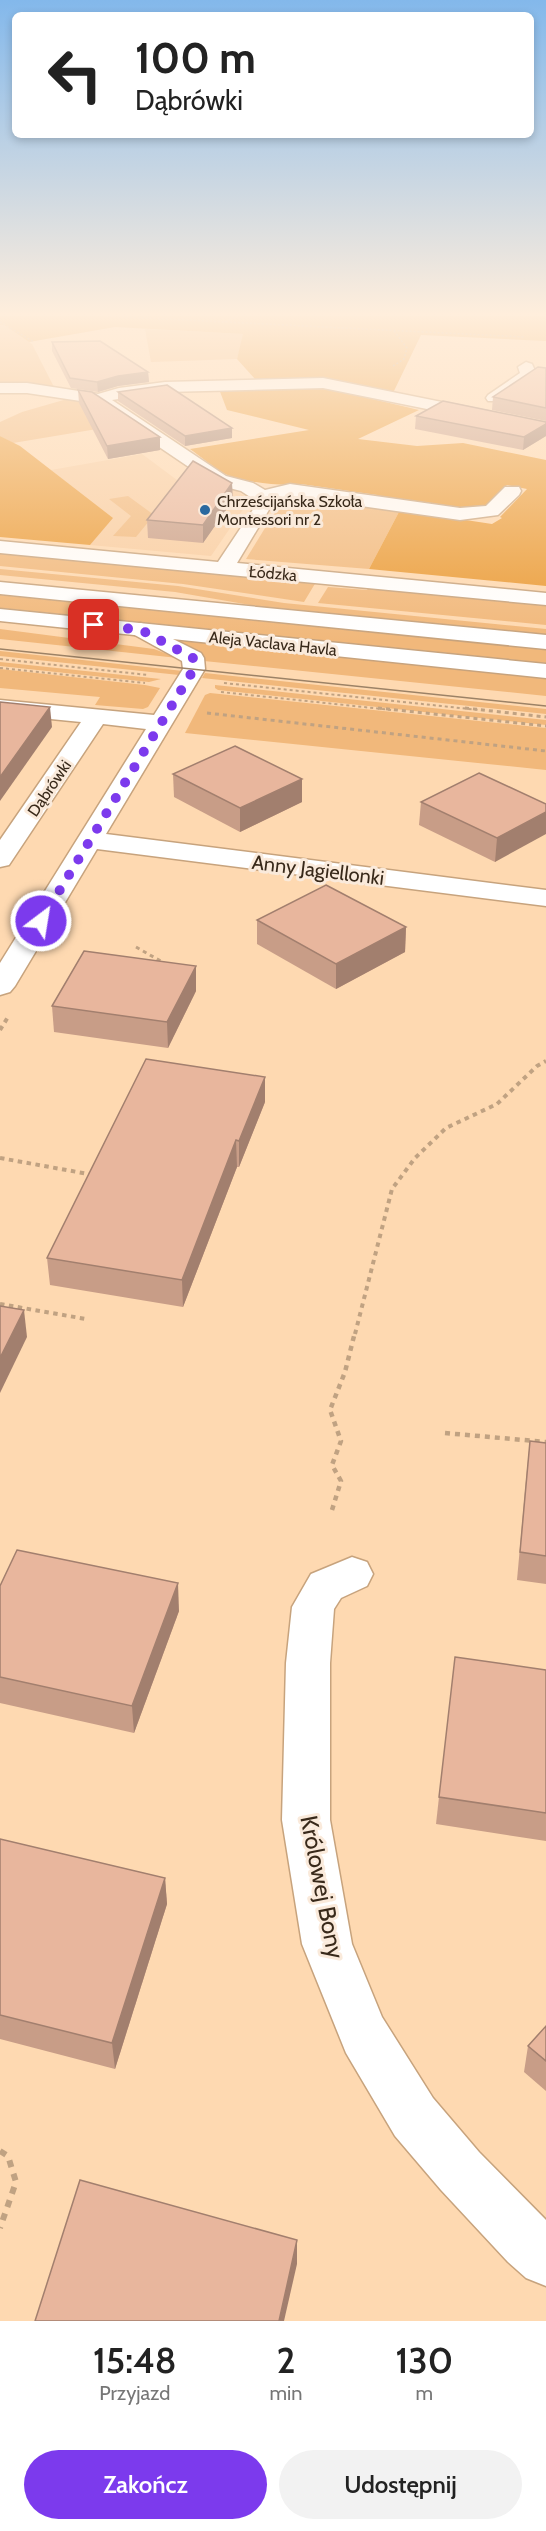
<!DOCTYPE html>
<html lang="pl">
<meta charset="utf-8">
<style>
:root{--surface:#fff;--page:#f2f2f2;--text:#222;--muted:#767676;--accent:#7c3aed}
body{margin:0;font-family:Cabin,sans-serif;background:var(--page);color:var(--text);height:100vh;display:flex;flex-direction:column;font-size:22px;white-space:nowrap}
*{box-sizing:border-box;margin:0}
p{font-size:20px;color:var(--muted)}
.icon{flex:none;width:33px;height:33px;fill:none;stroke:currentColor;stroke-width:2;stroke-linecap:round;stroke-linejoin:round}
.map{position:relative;height:2321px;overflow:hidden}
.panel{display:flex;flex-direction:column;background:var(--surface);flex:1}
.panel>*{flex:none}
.hud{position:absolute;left:12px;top:12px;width:522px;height:126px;border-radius:9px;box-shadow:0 3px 9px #0003;background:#fff;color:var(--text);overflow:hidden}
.pin{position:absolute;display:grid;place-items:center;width:51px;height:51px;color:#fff;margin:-26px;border-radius:12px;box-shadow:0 3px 9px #0006}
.me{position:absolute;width:66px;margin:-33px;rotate:31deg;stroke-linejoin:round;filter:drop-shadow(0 0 4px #0008)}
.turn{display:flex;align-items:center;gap:21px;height:126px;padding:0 24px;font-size:27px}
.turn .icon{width:78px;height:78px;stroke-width:2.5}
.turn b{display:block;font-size:42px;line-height:51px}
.eta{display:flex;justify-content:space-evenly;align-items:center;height:102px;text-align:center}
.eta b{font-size:36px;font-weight:600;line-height:42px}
.action{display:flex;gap:12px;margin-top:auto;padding:12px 24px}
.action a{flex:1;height:69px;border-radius:36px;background:var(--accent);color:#fff;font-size:24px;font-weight:600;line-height:69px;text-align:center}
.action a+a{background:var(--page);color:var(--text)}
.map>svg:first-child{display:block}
</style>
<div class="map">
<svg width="546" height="2321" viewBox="0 0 546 2321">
<rect width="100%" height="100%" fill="#fed9b1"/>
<!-- built -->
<path fill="#f9cda0" d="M 142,454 L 185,486 L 233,489 L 250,499 L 211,556 L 90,545 L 112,518 L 51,470 Z"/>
<!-- green -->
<g fill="#f1b87b">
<path d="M 0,325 L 4,325 L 32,344 L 54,387 L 25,383 L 0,384 Z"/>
<path d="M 145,329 L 244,334 L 237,359 L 151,362 Z"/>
<path d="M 67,399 L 81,402 L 121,425 L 13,443 L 0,436 L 0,422 L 22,412 Z"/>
<path d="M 128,496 L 154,515 L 136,537 L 113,536 L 131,516 L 109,499 Z"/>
<path d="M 308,497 L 400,510 L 369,569 L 246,559 L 281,502 Z"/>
<path d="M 0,552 L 316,582 L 304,602 L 183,584 L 0,566 Z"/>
<path d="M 0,569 L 178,586 L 284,603 L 546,629 L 546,635 L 268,608 L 175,592 L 0,575 Z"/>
<path d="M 328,587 L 367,590 L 369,587 L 546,604 L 546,625 L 318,603 Z"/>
<path d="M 0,595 L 546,650 L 546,663 L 0,608 Z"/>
<path d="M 0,629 L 154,649 L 178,658 L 0,639 Z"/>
<path d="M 173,640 L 546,678 L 546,696 L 204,661 Z"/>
<path d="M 0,651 L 183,671 L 179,675 L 0,656 Z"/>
<path d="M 0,662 L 161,679 L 149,682 L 0,666 Z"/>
<path d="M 0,669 L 145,685 L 160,688 L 148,707 L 143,709 L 95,705 L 100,697 L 0,688 Z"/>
<path d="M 205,673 L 546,709 L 546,714 L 202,678 Z"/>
<path d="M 215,685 L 546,720 L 546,725 L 218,690 L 215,688 Z"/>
<path d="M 210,693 L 546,728 L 546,770 L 185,733 L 205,695 Z"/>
</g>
<!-- forest -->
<g fill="#ea9b36">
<path d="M 0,316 L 546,316 L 546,341 L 421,335 L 393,393 L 340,381 L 255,379 L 237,359 L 243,334 L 115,327 L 29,342 L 4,325 L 0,325 Z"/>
<path d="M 314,388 L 339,391 L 419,410 L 358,439 L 417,446 L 463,443 L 546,460 L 546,586 L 369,569 L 400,510 L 492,524 L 502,518 L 500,517 L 527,489 L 507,485 L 486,506 L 455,510 L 383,500 L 377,495 L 301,484 C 282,487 243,482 225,474 C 213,467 201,457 190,449 L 309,430 L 227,410 L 219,389 Z"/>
<path d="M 0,436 L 20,446 L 113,518 L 90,545 L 0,537 Z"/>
</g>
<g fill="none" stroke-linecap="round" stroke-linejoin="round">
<!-- minor casing -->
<g stroke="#c7a37d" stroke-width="3">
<g id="minor">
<path d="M 526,362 L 532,364 L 537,375 L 535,378 L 500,401 L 488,401 L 486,398 L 488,395 L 520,373 L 518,367 Z"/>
<path d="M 323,378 L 546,423 L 546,433 L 323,388 L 165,392 L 112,400 L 226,476 L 253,483 L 265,490 L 290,484 L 460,508 L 486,506 L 505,487 L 519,487 L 521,491 L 519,495 L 498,515 L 460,520 L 290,496 L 276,498 L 237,563 L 546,593 L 546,605 L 0,553 L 0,541 L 218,562 L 258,502 L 241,491 L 214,484 L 94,403 L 27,393 L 0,393 L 0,383 L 27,383 L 98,394 L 119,388 L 165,382 Z"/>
<path d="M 141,623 L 201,653 L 204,658 L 205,669 L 106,834 L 546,890 L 546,906 L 97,849 L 15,986 L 10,992 L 0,995 L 0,963 L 146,729 L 103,724 L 9,865 L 0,867 L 0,840 L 81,722 L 0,714 L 0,700 L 154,715 L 183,669 L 182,661 L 133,634 L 130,629 L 133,624 Z"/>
<path d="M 352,1557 L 367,1562 L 373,1574 L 367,1586 L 341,1598 L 334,1609 L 330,1663 L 330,1820 L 352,1944 L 382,2017 L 433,2098 L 479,2152 L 546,2220 L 546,2286 L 526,2278 L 508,2262 L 441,2190 L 395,2136 L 346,2053 L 302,1944 L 282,1820 L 286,1663 L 292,1607 L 311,1574 Z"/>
</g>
</g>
<!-- major casing -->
<g stroke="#c7a37d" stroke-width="3">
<g id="major">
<path d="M 0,582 L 546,635 L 546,649 L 0,594 Z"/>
<path d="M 0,609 L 546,664 L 546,678 L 0,621 Z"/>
</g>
</g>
<!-- path-far5 -->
<g stroke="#c0a282" stroke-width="1.5" stroke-dasharray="2 2" stroke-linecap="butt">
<path d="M 106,316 L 524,337"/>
<path d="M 0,322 L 34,342"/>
<path d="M 225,322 L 238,316"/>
<path d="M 393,366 L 404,359 L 407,348 L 394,331"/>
</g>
<!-- path-far4 -->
<g stroke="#c0a282" stroke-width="2" stroke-dasharray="3 3" stroke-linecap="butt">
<path d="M 0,659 L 148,675"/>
<path d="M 0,668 L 145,683"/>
<path d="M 224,683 L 479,710"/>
<path d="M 221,692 L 392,710"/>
</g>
<!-- path-far3 -->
<g stroke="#c0a282" stroke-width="3" stroke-dasharray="4 4" stroke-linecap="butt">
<path d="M 378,708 L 546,726"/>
<path d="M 465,708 L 546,717"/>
<path d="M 207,713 L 546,751"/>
<path d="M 136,947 L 164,963"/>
</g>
<!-- path-far2 -->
<g stroke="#c0a282" stroke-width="4" stroke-dasharray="4.5 4.5" stroke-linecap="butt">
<path d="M 0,1030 L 8,1017"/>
<path d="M 0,1158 L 94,1175"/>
<path d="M 0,1304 L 86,1319"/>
<path d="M 355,1334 L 392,1189 L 415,1158 L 446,1128 L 497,1104 L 537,1066 L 546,1061"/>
</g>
<!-- path-far1 -->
<g stroke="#c0a282" stroke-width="4.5" stroke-dasharray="5 5" stroke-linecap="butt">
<path d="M 445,1433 L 546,1442"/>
<path d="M 332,1510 L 341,1481 L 332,1465 L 341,1441 L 330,1410 L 345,1372 L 355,1332"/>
</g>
<!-- path -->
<path stroke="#c0a282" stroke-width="6" stroke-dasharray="7 7" stroke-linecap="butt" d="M 0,2151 L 8,2156 L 16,2182 L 0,2228"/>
<!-- minor -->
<use href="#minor" fill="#fff" fill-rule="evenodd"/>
<!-- major -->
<use href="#major" fill="#fff" fill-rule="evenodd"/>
<!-- tram -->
<path stroke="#9c8266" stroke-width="1.5" d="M 0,649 L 546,706"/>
</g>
<!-- wall -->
<g fill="#c89d87">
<path d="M 52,342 L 148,372 L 149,382 L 118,386 L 98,392 L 71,388 L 52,351 Z"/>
<path d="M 546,368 L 546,421 L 492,410 L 493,397 Z"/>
<path d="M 78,390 L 160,437 L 160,450 L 108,459 L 79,403 Z"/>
<path d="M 118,392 L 232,428 L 232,438 L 185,446 L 118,401 Z"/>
<path d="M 416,416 L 546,422 L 546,436 L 523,450 L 415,429 Z"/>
<path d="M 233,500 L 203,543 L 148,538 L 147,520 Z"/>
<path d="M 173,774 L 302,802 L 240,832 L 174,797 Z"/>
<path d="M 421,802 L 546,804 L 495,862 L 419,825 Z"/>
<path d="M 257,920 L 406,927 L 405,952 L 336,989 L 257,944 Z"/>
<path d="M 196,991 L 168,1048 L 54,1032 L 52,1006 Z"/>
<path d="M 265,1102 L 239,1167 L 237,1167 L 183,1307 L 50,1285 L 47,1258 Z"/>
<path d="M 530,1441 L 546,1443 L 546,1584 L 517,1580 L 527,1469 Z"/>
<path d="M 0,1586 L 179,1611 L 134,1733 L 0,1703 Z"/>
<path d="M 546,1670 L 546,1841 L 436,1824 L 439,1797 Z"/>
<path d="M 0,1839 L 165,1878 L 167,1904 L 115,2069 L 0,2039 Z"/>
<path d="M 546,2026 L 546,2091 L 524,2072 L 528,2046 Z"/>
</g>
<!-- shaded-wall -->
<g fill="#a27f6e">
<path d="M 148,372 L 149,382 L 118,386 L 98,392 L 97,382 L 118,376 Z"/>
<path d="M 546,424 L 546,436 L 523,450 L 524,437 Z"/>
<path d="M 232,428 L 232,438 L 185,446 L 185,436 Z"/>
<path d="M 160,437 L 160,450 L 108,459 L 107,446 Z"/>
<path d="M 232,483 L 233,500 L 203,543 L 203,525 Z"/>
<path d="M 50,707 L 52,727 L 0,801 L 0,777 Z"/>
<path d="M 302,779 L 302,802 L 240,832 L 240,808 Z"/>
<path d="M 546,812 L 546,834 L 495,862 L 497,838 Z"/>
<path d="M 406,927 L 405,952 L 336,989 L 336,964 Z"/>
<path d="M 196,966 L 196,991 L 168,1048 L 167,1022 Z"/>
<path d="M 265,1077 L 265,1102 L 239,1167 L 239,1141 Z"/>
<path d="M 236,1140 L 237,1167 L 183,1307 L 182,1280 Z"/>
<path d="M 24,1310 L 27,1337 L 0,1393 L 0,1358 Z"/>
<path d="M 178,1583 L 179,1611 L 134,1733 L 132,1706 Z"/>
<path d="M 165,1878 L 167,1904 L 115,2069 L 112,2043 Z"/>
<path d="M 297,2240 L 297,2264 L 284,2321 L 279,2321 Z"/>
</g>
<!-- building -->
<g fill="#e8b69d" stroke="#a27f6e" stroke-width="1.5">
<path d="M 100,341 L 148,372 L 118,376 L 97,382 L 70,378 L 52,342 Z"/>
<path d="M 538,367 L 546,368 L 546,408 L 493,397 Z"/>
<path d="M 167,385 L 232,428 L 185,436 L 118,392 Z"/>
<path d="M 78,390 L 92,392 L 160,437 L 107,446 Z"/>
<path d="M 443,401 L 546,422 L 546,424 L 524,437 L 416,416 Z"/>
<path d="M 193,461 L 232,483 L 203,525 L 147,520 Z"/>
<path d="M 0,702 L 50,707 L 0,777 Z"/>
<path d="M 235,746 L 302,779 L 240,808 L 173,774 Z"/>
<path d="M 479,773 L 546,804 L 546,812 L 497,838 L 421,802 Z"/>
<path d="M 326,885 L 406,927 L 336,964 L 257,920 Z"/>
<path d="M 84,951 L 196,966 L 167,1022 L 52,1006 Z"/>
<path d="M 146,1059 L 265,1077 L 239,1141 L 236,1140 L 182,1280 L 47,1258 Z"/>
<path d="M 0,1306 L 24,1310 L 0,1358 Z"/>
<path d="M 530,1441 L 546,1443 L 546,1556 L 520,1552 Z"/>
<path d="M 17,1550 L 178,1583 L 132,1706 L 0,1677 L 0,1586 Z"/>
<path d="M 455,1657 L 546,1670 L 546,1813 L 439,1797 Z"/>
<path d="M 0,1839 L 165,1878 L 112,2043 L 0,2015 Z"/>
<path d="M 546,2026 L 546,2061 L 528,2046 Z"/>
<path d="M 80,2180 L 297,2240 L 279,2321 L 35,2321 Z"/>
</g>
<!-- sky -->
<linearGradient id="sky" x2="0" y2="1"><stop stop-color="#83b8eb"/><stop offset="0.49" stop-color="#ffeedc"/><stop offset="1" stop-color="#ffeedc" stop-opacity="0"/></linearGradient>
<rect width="546" height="641" fill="url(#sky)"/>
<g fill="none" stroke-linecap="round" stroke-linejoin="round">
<!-- route -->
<path stroke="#7c3aed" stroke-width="10" stroke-dasharray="0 18" d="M 41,921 L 194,669 L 193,658 L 141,630 L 94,625"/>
</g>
<!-- markers -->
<circle fill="#2a699f" stroke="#faeadb" stroke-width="2" cx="205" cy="510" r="6"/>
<g text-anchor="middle" stroke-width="6" stroke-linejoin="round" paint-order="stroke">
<!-- far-poi labels -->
<g font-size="16" fill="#38291a" stroke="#faeadb" text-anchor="start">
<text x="217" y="507">Chrześcijańska Szkoła<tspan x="217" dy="18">Montessori nr 2</tspan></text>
</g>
<!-- far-street labels -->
<g font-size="16" fill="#38291a" stroke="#faeadb">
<text transform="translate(273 573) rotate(5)" y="6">Łódzka</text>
<text transform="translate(273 643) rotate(6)" y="6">Aleja Vaclava Havla</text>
<text transform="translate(49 788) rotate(-56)" y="6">Dąbrówki</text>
</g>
<!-- street labels -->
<g font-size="20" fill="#38291a" stroke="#faeadb">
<text transform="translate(318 870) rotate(7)" y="7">Anny Jagiellonki</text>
</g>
<!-- near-street labels -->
<g font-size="24" fill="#38291a" stroke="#faeadb">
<text transform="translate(322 1887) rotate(79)" y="8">Królowej Bony</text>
</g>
</g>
</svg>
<div class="pin" style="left:94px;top:625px;background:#d93025"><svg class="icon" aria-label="arrive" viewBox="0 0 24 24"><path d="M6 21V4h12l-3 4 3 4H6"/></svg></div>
<svg class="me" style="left:41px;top:921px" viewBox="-20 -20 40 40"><circle r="17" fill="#7c3aed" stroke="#fff" stroke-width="3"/><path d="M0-11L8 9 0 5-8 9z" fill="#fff"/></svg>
<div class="hud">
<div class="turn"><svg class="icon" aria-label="left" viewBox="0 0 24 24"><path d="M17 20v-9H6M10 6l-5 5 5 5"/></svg><div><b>100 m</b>Dąbrówki</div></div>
</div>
</div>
<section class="panel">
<div class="eta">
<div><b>15:48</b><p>Przyjazd</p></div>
<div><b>2</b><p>min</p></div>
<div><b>130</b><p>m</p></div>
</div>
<div class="action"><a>Zakończ</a><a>Udostępnij</a></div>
</section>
